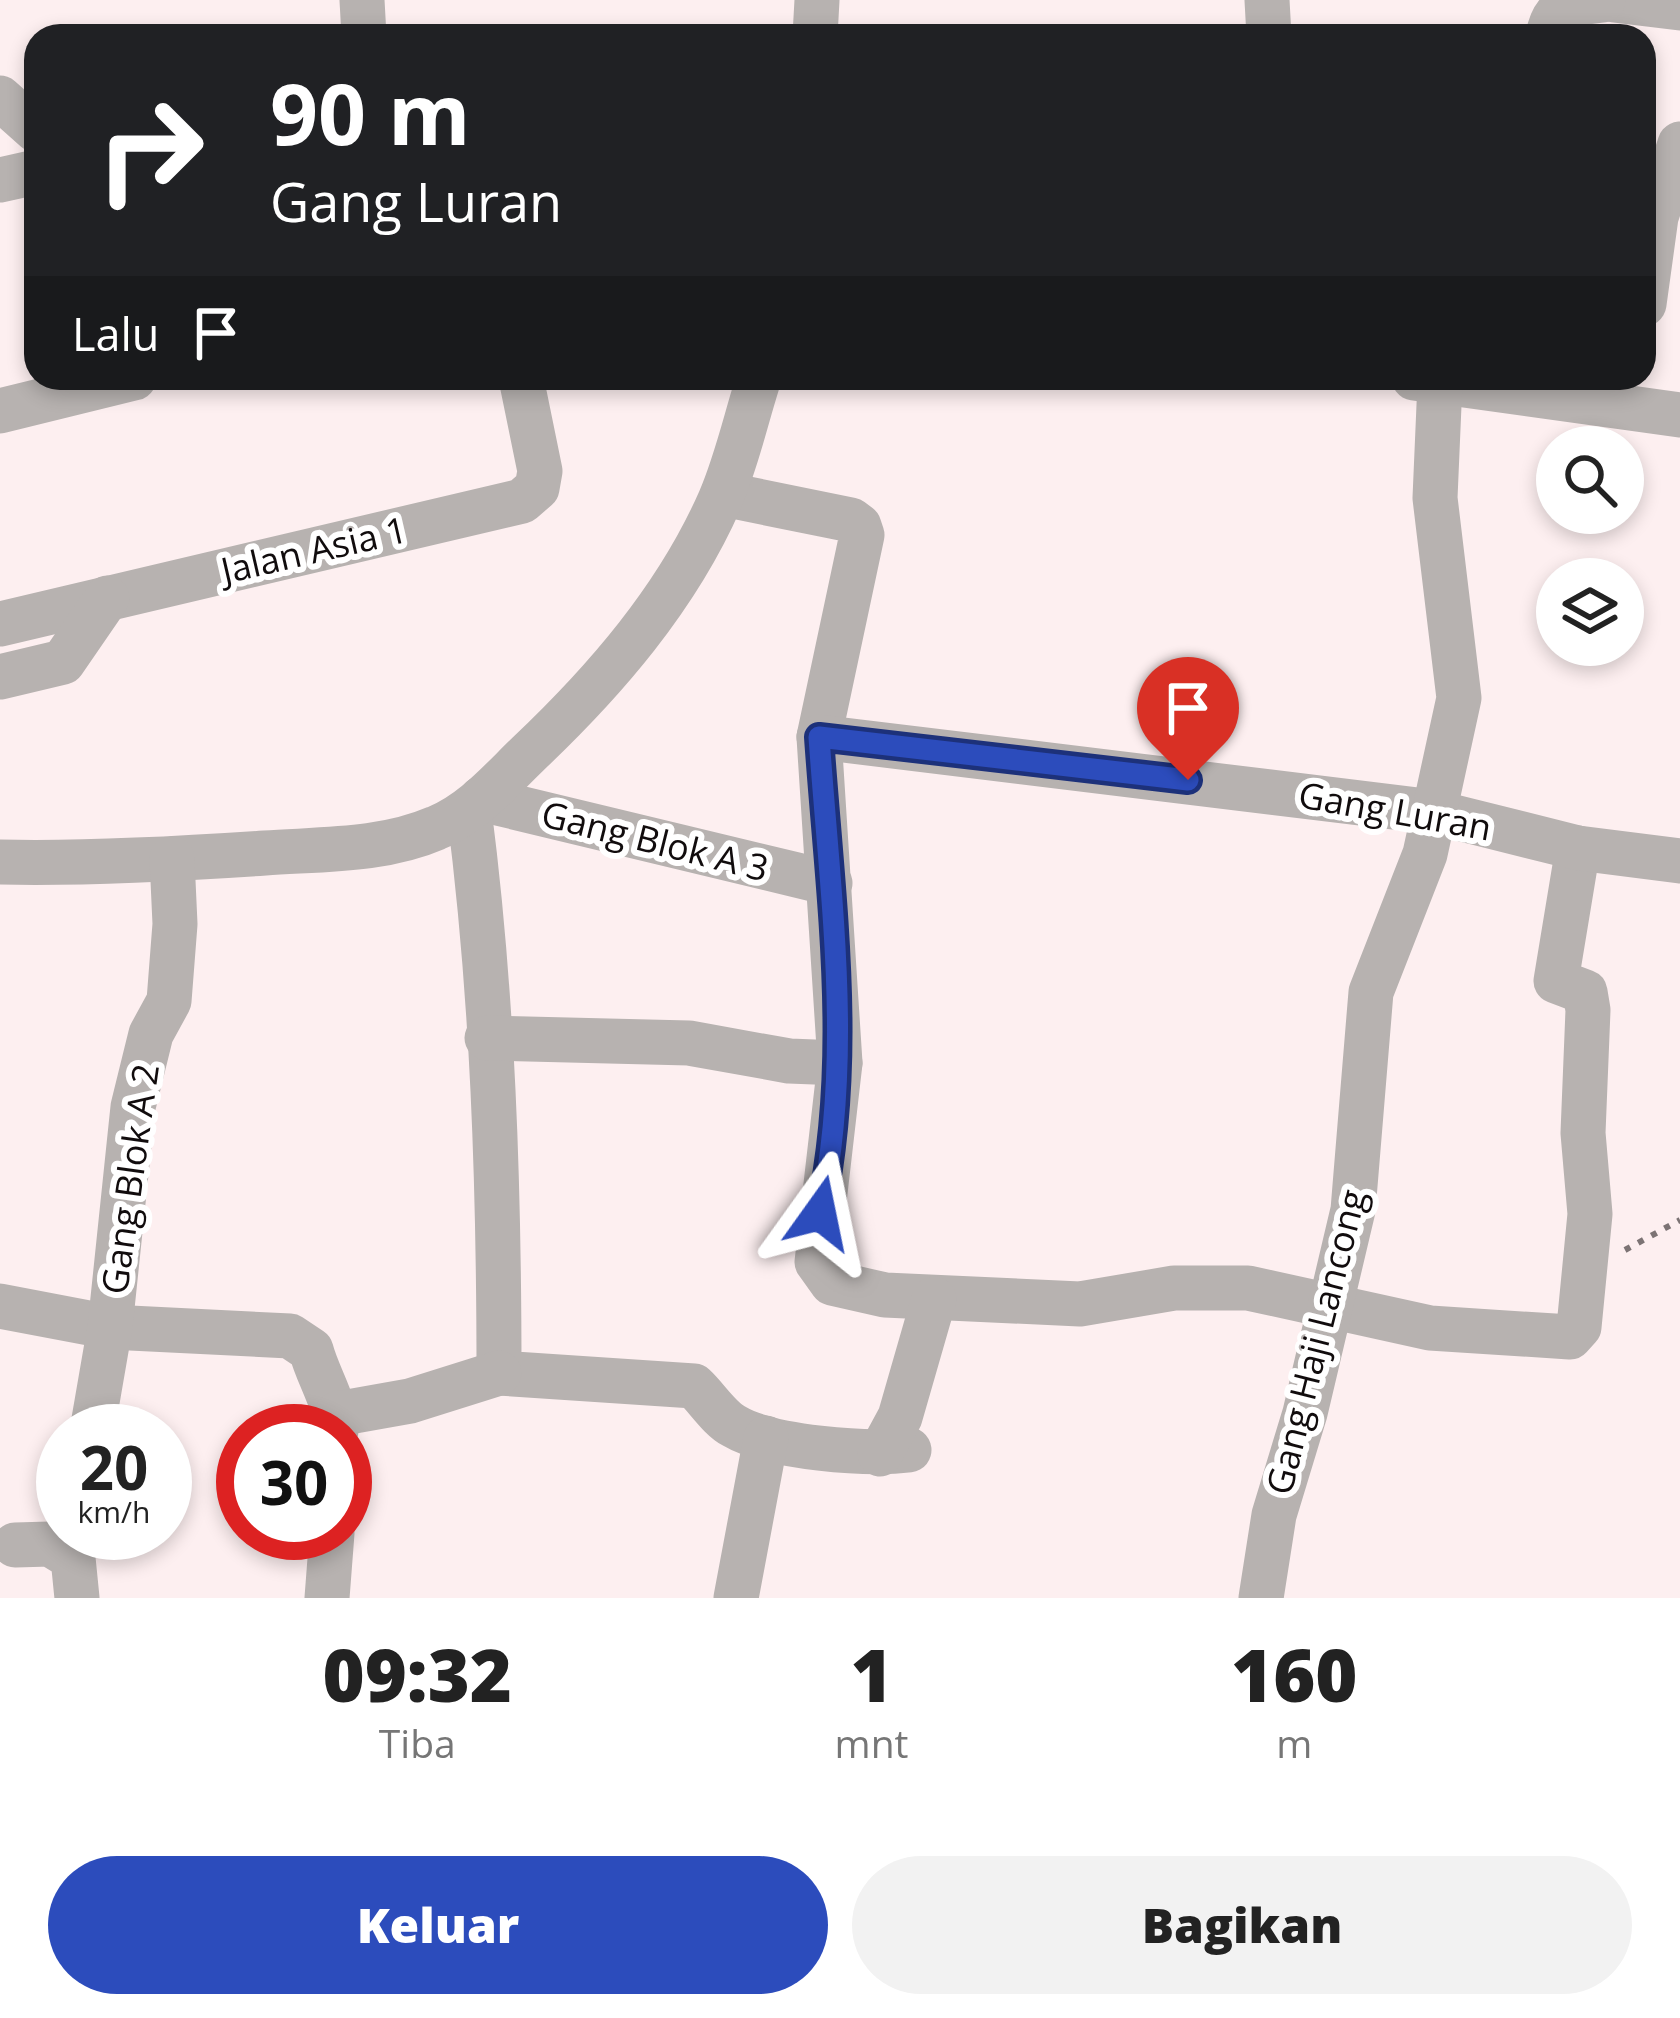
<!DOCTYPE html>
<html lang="id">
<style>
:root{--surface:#fff;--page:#f2f2f2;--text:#222;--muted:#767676;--accent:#2c4cbc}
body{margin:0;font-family:"Open Sans",sans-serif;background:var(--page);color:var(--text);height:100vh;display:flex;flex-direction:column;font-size:45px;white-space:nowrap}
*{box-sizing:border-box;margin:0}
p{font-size:39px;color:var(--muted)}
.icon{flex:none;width:66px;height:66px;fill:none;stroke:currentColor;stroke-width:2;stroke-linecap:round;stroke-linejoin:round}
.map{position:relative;height:1598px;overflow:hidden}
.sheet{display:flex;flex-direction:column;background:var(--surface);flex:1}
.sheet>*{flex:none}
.hud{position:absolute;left:24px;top:24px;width:1632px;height:366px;border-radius:36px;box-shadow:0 6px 18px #0003;background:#202124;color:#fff;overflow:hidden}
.buttons{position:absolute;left:1536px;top:426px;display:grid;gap:24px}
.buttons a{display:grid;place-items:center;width:108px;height:108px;border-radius:50%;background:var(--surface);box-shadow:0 6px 18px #0003;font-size:60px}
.speed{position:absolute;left:36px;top:1404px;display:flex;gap:24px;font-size:60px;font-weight:700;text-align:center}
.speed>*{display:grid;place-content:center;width:156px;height:156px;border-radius:50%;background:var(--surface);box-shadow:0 6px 18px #0003;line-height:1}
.speed small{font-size:30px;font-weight:400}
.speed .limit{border:18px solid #d22;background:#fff;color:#111}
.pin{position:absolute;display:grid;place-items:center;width:102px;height:102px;color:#fff;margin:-123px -51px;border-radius:50% 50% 50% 0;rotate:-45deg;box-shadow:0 0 12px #0007}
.pin .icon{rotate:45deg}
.me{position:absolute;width:132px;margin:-66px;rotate:12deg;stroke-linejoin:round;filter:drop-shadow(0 0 9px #0008)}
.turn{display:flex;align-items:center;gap:42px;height:252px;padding:0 48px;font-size:54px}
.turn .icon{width:156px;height:156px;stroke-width:2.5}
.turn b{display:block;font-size:84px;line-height:102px}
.then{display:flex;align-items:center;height:114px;padding:0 48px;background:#0003;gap:24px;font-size:45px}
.eta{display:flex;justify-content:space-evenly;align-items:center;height:204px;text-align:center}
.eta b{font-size:72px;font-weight:800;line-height:84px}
.button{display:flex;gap:24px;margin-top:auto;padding:24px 48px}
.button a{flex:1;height:138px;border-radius:72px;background:var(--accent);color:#fff;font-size:48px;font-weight:800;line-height:138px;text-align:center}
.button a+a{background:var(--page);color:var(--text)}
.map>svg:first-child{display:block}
</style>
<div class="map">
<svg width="1680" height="1598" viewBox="0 0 1680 1598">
<rect width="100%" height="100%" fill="#fdeff0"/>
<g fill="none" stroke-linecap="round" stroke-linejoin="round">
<!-- path -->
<path stroke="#7c7374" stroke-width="6" stroke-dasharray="6 9" stroke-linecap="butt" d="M 1625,1250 L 1680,1220"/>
<!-- minor -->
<g stroke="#b7b2b0" stroke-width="45">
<path d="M 362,0 L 364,36"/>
<path d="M 1267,0 L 1269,36"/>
<path d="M 1614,0 L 1680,8"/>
<path d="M 815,36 L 817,0"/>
<path d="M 1548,36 C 1554,2 1573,4 1603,0"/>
<path d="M 0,98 L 36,130"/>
<path d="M 0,180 L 36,172"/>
<path d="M 1644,304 L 1656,217 L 1680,144"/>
<path d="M 1414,378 L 1680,415"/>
<path d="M 0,411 L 134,378"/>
<path d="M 723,494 L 851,520 L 859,526 L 862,535 L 819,737 L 840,1063 L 817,1262 L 832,1283 L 885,1295 L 1080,1304 L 1174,1288 L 1248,1288 L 1430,1328 L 1570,1337 L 1579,1327 L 1590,1214 L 1583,1133 L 1588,1010 L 1585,992 L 1556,981 L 1578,848"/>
<path d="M 0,624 L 522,501 L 537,488 L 540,471 L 521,378"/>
<path d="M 0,677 L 63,662 L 107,598"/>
<path d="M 819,737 L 1434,812 L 1578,848 L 1680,861"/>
<path d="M 481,799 L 830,883"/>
<path d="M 469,810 C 493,996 499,1185 499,1373 L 694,1386 C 707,1398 719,1418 734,1426 C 771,1448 867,1455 909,1450"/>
<path d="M 0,862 C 88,864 177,859 265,853 C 322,849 383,851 436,828 C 473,813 500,781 528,754 C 605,681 677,598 720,500 C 737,461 746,418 759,378"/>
<path d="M 487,1038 L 689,1043 L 789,1061 L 840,1063"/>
<path d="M 0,1306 L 110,1327 L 290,1336 L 311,1350 C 318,1377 337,1404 336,1431"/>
<path d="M 337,1414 L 410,1401 L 499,1373"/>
<path d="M 92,1431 L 110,1327 L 133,1107 L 151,1034 L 169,1001 L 175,924 L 172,859"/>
<path d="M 880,1454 L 900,1417 L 934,1299"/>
<path d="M 15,1545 L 50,1544 L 73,1558 L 77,1598"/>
<path d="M 327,1598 L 332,1533"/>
<path d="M 736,1598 L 766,1438"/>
<path d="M 1261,1598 L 1274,1515 L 1305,1413 L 1353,1210 L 1371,992 L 1425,854 L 1459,698 L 1435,498 L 1440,382"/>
</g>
</g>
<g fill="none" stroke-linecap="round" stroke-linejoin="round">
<!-- route casing -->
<g stroke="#1d317a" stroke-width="30">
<path id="route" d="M 820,1213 C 854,1056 830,896 819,737 L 1188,780"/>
</g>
<!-- route -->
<use href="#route" stroke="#2c4cbc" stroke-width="21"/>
</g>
<g text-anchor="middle" stroke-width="12" stroke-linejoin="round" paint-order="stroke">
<!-- street labels -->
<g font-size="36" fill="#110c0d" stroke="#fff">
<text transform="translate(314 550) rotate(-13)" y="13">Jalan Asia 1</text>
<text transform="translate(1395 811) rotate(10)" y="13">Gang Luran</text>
<text transform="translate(655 841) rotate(14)" y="13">Gang Blok A 3</text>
<text transform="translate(130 1179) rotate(-82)" y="13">Gang Blok A 2</text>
<text transform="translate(1316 1342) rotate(-76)" y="13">Gang Haji Lancong</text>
</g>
</g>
</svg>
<div class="buttons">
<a><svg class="icon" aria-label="search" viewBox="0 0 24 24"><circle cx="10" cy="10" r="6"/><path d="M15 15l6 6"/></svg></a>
<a><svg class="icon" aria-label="layers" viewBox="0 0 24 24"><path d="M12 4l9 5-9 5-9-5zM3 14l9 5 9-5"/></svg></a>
</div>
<div class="speed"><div>20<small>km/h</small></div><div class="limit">30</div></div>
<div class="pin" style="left:1188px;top:780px;background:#d93025"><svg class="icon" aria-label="arrive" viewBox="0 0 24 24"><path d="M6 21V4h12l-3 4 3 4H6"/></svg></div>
<svg class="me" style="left:820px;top:1213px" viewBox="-20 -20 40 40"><path d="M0-17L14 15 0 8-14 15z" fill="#2c4cbc" stroke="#fff" stroke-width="4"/></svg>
<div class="hud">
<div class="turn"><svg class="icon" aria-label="right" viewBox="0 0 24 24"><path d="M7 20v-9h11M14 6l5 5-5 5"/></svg><div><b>90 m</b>Gang Luran</div></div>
<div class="then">Lalu<svg class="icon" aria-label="arrive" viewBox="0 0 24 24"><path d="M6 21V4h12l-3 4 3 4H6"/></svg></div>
</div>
</div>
<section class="sheet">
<div class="eta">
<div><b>09:32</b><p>Tiba</p></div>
<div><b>1</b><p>mnt</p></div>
<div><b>160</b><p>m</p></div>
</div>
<div class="button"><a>Keluar</a><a>Bagikan</a></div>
</section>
